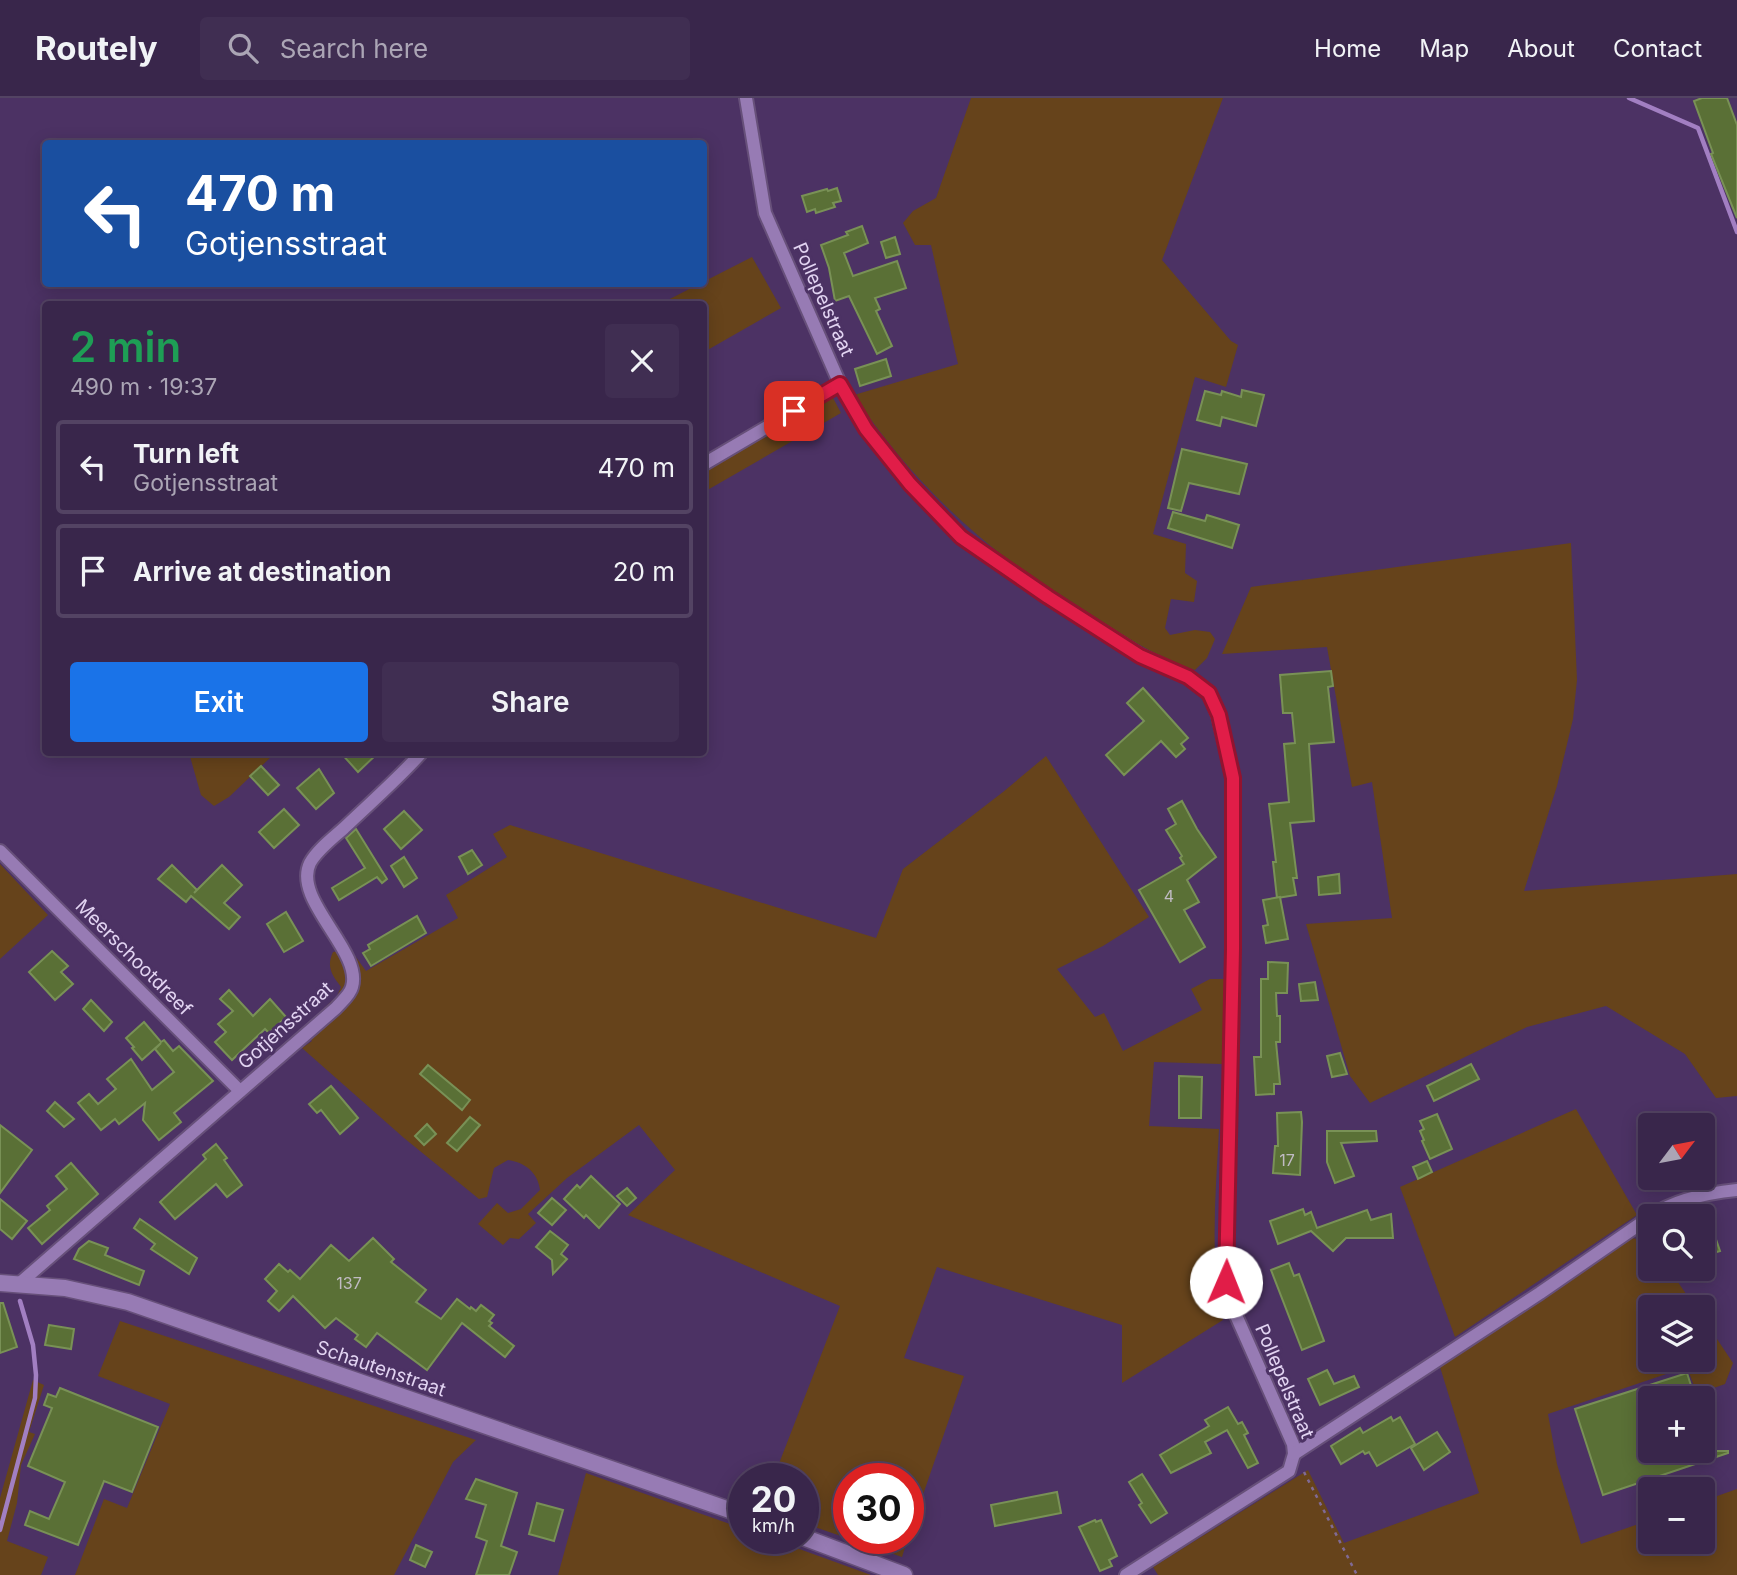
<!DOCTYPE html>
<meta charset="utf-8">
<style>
:root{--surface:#39264b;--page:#402e52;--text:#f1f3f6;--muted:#aba5b5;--line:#534363;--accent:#1a73e8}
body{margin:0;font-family:Inter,sans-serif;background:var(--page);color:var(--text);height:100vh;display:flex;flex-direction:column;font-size:26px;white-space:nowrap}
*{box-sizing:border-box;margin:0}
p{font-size:23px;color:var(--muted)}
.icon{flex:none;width:38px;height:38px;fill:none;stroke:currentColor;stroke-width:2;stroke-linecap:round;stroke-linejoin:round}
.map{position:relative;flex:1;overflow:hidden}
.drawer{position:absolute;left:42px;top:203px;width:665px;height:455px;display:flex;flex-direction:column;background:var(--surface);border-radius:7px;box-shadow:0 4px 18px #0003,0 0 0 2px var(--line)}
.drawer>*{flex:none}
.hud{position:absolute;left:42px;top:42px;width:665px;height:147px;border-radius:7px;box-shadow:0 4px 18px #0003,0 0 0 2px var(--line);background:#1a4fa0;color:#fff;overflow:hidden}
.needle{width:46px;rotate:58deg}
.buttons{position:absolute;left:1638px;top:1015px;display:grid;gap:14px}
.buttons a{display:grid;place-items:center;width:77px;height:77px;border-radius:7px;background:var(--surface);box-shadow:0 4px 18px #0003,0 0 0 2px var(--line);font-size:35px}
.speed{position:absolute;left:728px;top:1365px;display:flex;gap:14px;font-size:35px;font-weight:700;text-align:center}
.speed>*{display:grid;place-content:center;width:91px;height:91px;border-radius:50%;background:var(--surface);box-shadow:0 4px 18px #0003,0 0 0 2px var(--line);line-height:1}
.speed small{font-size:18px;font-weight:400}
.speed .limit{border:10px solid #d22;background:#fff;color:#111}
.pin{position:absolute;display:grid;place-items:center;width:60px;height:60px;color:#fff;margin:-30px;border-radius:14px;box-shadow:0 4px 10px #0006}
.me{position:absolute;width:77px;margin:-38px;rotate:1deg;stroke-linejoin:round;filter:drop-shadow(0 0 5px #0008)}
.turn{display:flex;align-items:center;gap:24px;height:147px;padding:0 28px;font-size:32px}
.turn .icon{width:91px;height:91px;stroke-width:2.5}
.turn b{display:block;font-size:49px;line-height:60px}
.round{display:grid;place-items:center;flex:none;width:74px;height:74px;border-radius:7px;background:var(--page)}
.head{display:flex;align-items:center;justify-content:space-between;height:119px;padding:0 28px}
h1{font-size:42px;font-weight:600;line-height:52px;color:#1e9e55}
.primary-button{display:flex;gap:14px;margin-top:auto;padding:14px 28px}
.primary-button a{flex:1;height:80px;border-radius:7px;background:var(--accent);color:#fff;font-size:28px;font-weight:600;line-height:80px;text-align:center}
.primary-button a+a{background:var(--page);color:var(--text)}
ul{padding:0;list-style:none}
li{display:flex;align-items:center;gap:21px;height:94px;margin:0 14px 10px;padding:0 14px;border:4px solid var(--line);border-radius:7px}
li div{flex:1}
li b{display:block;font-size:26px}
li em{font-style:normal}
header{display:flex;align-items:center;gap:42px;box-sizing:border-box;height:98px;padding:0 35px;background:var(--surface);border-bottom:2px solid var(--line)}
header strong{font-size:33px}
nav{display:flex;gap:38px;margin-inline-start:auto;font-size:24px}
.search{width:490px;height:63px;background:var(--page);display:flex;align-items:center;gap:18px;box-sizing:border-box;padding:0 24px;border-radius:7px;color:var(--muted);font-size:26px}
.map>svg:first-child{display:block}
</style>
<header>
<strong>Routely</strong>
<div class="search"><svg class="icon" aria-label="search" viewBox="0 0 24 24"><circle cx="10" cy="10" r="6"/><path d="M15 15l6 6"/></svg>Search here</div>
<nav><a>Home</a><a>Map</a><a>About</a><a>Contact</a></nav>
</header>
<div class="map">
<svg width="1737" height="1477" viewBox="0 0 1737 1477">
<rect width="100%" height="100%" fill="#4c3264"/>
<!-- green -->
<g fill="#66431b">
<path d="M 971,0 L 1223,0 L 1162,162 L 1231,243 L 1238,247 L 1226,289 L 1195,279 L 1153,436 L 1186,446 L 1185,475 L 1197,483 L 1194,504 L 1171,501 L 1165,530 L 1170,537 L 1195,532 L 1210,534 L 1215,541 L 1207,560 L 1195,572 C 1153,558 1116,533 1078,508 C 1056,493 1032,481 1011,464 C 950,418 896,361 854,297 L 958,266 L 931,147 L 915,147 L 903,125 L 913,113 L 936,100 Z"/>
<path d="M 752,159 L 781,210 L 704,254 L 704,206 L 660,206 Z"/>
<path d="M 832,298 L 841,315 L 704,394 L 704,373 Z"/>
<path d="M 1571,445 L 1577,582 L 1573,621 L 1557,688 L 1524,793 L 1737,776 L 1737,998 L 1716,1000 L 1685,956 L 1606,908 L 1527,929 L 1370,1005 L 1350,978 L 1306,826 L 1392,820 L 1372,684 L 1352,689 L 1327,549 L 1222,556 L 1251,489 Z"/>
<path d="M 189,655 L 273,655 L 272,658 L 229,699 L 214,708 L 201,697 Z"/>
<path d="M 1046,658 L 1149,819 L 1103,848 L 1057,871 L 1095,919 L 1104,915 L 1123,953 L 1202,912 L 1191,891 L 1210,881 L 1225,881 L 1222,966 L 1154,964 L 1149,1028 L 1219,1031 C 1216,1094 1209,1160 1223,1222 L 1122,1285 L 1122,1227 L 937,1169 L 904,1260 L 964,1278 L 908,1440 L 908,1381 L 849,1381 L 849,1440 L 908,1440 L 902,1459 L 803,1425 L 803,1381 L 773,1381 L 840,1208 L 628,1117 L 675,1072 L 639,1027 L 567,1080 L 528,1116 L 536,1125 L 519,1141 L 510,1140 L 503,1147 L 478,1126 L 497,1105 L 508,1115 L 521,1111 L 540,1092 C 538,1074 524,1064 508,1062 L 494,1070 L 487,1099 L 479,1101 L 404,1040 L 302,950 L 312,943 L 302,931 L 337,898 L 341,889 C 332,877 326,869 333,854 L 350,851 L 366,873 L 458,820 L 446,797 L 507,759 L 493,736 L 510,727 L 876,840 L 903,771 L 1003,694 Z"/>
<path d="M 0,766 L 48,817 L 0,861 Z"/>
<path d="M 1576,1011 L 1637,1117 L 1455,1239 L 1400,1089 Z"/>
<path d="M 1632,1140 L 1650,1144 L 1650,1171 L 1669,1171 L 1695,1209 L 1650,1209 L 1650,1262 L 1703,1262 L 1703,1220 L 1733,1265 L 1725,1286 L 1697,1296 L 1687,1269 L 1548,1316 L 1557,1366 L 1581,1446 L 1650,1422 L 1650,1444 L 1703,1444 L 1703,1403 L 1737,1391 L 1737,1477 L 1158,1477 L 1153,1469 L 1308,1372 L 1344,1445 L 1479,1395 L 1440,1269 Z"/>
<path d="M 120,1223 L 476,1342 L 453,1364 L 394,1477 L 75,1477 L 104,1401 L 127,1410 L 170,1306 L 98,1278 Z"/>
<path d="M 33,1282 L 44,1287 L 29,1334 L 35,1336 L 21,1367 L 17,1405 L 7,1443 L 48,1459 L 41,1477 L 0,1477 L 0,1400 Z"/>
<path d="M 586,1375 L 744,1431 L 744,1440 L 769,1440 L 871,1477 L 558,1477 Z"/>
</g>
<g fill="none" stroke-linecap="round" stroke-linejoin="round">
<!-- stream -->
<g stroke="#a27fc2" stroke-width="4.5">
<path d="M 1629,0 L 1698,30 L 1737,134"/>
<path d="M 0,1432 L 35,1300 L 36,1277 L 33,1247 L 20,1203"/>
</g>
</g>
<!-- building -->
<g fill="#5a7036" stroke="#799156" stroke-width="2">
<path d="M 1702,0 L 1727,0 L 1737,27 L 1737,120 L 1711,56 L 1713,55 L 1694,3 Z"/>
<path d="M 837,90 L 841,103 L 833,105 L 835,109 L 816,115 L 815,111 L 807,114 L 802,98 L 827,91 L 828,93 Z"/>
<path d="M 862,128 L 868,145 L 844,155 L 853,178 L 897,163 L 906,190 L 875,200 L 880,211 L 876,213 L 892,248 L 877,256 L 849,198 L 835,203 L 829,170 L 821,147 L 848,137 L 846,134 Z"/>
<path d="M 895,139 L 900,156 L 886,160 L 881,144 Z"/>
<path d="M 886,261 L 891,278 L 860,288 L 855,271 Z"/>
<path d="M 1242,292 L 1264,297 L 1256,328 L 1222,319 L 1220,328 L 1197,322 L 1205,293 L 1221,297 L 1222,293 L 1241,299 Z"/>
<path d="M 1182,351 L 1247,366 L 1239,396 L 1189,385 L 1181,413 L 1168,410 Z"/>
<path d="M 1173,414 L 1205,423 L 1207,417 L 1239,427 L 1232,450 L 1168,430 Z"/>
<path d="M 1331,573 L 1333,588 L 1328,589 L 1334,644 L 1309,646 L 1314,723 L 1290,725 L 1297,780 L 1293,780 L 1296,797 L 1277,800 L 1273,764 L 1276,764 L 1269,706 L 1289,704 L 1284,646 L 1295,645 L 1292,615 L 1283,615 L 1280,577 Z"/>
<path d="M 1143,590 L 1188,640 L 1181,646 L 1185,651 L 1176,659 L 1161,643 L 1124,677 L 1106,657 L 1144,623 L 1127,605 Z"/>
<path d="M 340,654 L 379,654 L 358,674 Z"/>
<path d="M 261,668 L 279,687 L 268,697 L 250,678 Z"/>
<path d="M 319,671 L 334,695 L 316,711 L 297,690 Z"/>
<path d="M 1182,703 L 1197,731 L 1216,759 L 1187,782 L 1199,804 L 1184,812 L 1205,849 L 1180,864 L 1139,792 L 1184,766 L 1180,760 L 1182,758 L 1166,732 L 1176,726 L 1168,711 Z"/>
<path d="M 284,711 L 299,727 L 274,750 L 259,734 Z"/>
<path d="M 404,713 L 422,732 L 401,751 L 384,731 Z"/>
<path d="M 356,731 L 387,781 L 382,785 L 377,779 L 339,802 L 332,790 L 365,770 L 346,740 Z"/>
<path d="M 472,752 L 482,767 L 468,776 L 459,759 Z"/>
<path d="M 404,759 L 417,780 L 404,789 L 391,768 Z"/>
<path d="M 172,767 L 197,792 L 194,795 L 222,767 L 242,787 L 224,805 L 240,819 L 229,831 L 191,798 L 186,804 L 158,781 Z"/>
<path d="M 1339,776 L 1340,795 L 1319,797 L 1318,779 Z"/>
<path d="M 1280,799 L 1288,841 L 1266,845 L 1263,828 L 1268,827 L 1263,802 Z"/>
<path d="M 286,814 L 303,843 L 284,854 L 267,826 Z"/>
<path d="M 417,818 L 426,835 L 371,868 L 363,855 L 370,851 L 368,847 Z"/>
<path d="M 52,853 L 68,868 L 61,874 L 73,886 L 55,902 L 29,874 Z"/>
<path d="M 1268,864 L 1288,865 L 1287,895 L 1276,895 L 1277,918 L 1280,918 L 1280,944 L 1276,944 L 1280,986 L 1274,986 L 1274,996 L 1256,997 L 1254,959 L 1261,959 L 1261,881 L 1268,881 Z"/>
<path d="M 1315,884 L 1318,902 L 1301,903 L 1299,886 Z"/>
<path d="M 229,892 L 253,918 L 270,901 L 286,919 L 269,935 L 265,931 L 232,962 L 215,944 L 226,934 L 218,926 L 233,913 L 220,901 Z"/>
<path d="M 91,902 L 112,924 L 104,933 L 83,911 Z"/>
<path d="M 144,924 L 161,944 L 164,942 L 173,953 L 179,948 L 213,983 L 174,1015 L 181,1024 L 159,1042 L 143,1022 L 145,1005 L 119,1026 L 115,1021 L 101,1032 L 78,1005 L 89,996 L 98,1006 L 116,991 L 107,981 L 131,961 L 152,992 L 174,974 L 155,951 L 161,945 L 142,962 L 132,950 L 134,949 L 126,940 Z"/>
<path d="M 1340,955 L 1347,976 L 1332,979 L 1327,958 Z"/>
<path d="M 1471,966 L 1479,981 L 1434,1003 L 1427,988 Z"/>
<path d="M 428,967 L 470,1002 L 462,1012 L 420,976 Z"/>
<path d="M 1179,978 L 1202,979 L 1201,1020 L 1179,1020 Z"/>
<path d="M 331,988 L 358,1020 L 340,1036 L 321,1012 L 317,1015 L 309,1006 Z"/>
<path d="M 55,1004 L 74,1021 L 64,1029 L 47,1013 Z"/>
<path d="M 1301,1014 L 1302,1024 L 1300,1077 L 1273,1075 L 1275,1048 L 1278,1048 L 1277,1015 Z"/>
<path d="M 1437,1016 L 1452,1051 L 1430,1061 L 1422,1043 L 1424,1042 L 1420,1033 L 1424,1031 L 1420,1023 Z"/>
<path d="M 470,1019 L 480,1027 L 457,1053 L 447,1045 Z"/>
<path d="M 427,1026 L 436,1036 L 424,1047 L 415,1038 Z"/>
<path d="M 0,1027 L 32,1052 L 0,1095 Z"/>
<path d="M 1327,1033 L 1376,1033 L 1377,1043 L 1341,1045 L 1354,1078 L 1335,1085 L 1327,1064 Z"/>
<path d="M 216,1046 L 227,1060 L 224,1062 L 242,1087 L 227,1099 L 216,1086 L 175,1121 L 160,1104 L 206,1061 L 203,1057 Z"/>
<path d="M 1427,1063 L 1432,1074 L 1418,1081 L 1413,1069 Z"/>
<path d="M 71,1065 L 98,1096 L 42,1146 L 28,1130 L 50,1112 L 47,1108 L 67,1091 L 56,1078 Z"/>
<path d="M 591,1078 L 620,1106 L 599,1130 L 586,1117 L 584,1120 L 564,1101 L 577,1087 L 580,1090 Z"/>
<path d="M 627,1090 L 636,1100 L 627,1108 L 617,1098 Z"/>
<path d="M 552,1100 L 566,1112 L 552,1127 L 538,1115 Z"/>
<path d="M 0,1101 L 27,1123 L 12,1141 L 0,1131 Z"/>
<path d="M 1703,1109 L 1705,1109 L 1720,1153 L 1703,1158 Z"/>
<path d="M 1303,1111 L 1305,1117 L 1311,1114 L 1317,1130 L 1367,1112 L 1371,1122 L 1391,1116 L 1393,1140 L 1346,1140 L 1333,1153 L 1311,1133 L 1278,1146 L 1270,1123 Z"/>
<path d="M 140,1121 L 197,1160 L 189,1176 L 151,1151 L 155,1146 L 134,1130 Z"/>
<path d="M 550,1133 L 568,1147 L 561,1156 L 567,1161 L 553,1176 L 552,1162 L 536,1149 Z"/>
<path d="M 373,1140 L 394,1161 L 391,1164 L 426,1192 L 416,1204 L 441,1221 L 457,1201 L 470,1211 L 471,1209 L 476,1213 L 481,1207 L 494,1217 L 489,1223 L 492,1225 L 489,1228 L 514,1248 L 505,1259 L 462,1225 L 427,1272 L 377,1235 L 366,1249 L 355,1241 L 358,1237 L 336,1220 L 325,1230 L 293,1198 L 279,1213 L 268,1203 L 277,1193 L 265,1181 L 279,1166 L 288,1174 L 290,1172 L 300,1181 L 331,1147 L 349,1163 Z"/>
<path d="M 89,1143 L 108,1150 L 105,1157 L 144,1173 L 139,1187 L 74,1161 L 79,1151 Z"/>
<path d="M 1289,1165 L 1294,1178 L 1299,1176 L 1324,1243 L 1302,1252 L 1271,1172 Z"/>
<path d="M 0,1205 L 3,1205 L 17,1249 L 0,1255 Z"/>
<path d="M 49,1227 L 74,1231 L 71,1251 L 45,1247 Z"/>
<path d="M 1327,1272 L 1334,1286 L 1354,1278 L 1359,1289 L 1320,1307 L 1308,1281 Z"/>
<path d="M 1687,1275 L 1695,1300 L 1650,1300 L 1650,1353 L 1728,1353 L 1728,1355 L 1603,1397 L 1575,1311 Z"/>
<path d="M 60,1290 L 158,1329 L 132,1394 L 104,1383 L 78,1447 L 25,1427 L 30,1413 L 49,1421 L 65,1384 L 28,1368 L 52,1310 L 44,1307 L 48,1296 L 56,1299 Z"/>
<path d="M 1228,1309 L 1238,1326 L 1242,1324 L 1248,1335 L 1244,1337 L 1258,1365 L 1248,1370 L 1227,1332 L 1205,1344 L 1211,1355 L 1171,1375 L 1160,1357 L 1209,1328 L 1205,1322 Z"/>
<path d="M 1391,1319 L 1393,1323 L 1400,1319 L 1415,1346 L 1377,1368 L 1369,1354 L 1365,1356 L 1363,1353 L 1341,1366 L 1331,1348 L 1360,1330 L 1363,1335 Z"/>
<path d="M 1437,1334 L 1450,1354 L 1424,1372 L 1411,1350 Z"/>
<path d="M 1142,1376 L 1167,1415 L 1151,1425 L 1139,1407 L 1142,1405 L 1129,1384 Z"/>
<path d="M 476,1381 L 517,1395 L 501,1448 L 517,1454 L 509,1477 L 476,1477 L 487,1443 L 476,1439 L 486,1407 L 466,1401 Z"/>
<path d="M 1057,1394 L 1061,1415 L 995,1428 L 991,1407 Z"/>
<path d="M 537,1405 L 563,1412 L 554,1443 L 529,1436 Z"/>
<path d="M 1095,1422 L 1096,1424 L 1101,1422 L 1117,1458 L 1109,1462 L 1112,1468 L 1100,1473 L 1079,1429 Z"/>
<path d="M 416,1447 L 432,1454 L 425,1469 L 410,1462 Z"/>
</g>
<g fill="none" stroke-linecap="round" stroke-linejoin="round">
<!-- minor casing -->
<g stroke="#67507a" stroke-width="16">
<g id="minor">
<path d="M 746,0 L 765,115 L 840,286 L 866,331 L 910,386 L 961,439 L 1048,499 L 1140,557 L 1188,579 L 1209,595 L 1218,617 L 1233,680 L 1233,851 L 1226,1184 L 1231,1206 L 1293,1346 L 1294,1356 L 1289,1373 L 1126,1477"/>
<path d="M 704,366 L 840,286"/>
<path d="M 0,753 L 240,993"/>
<path d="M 1651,1118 C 1676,1101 1707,1095 1737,1092"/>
<path d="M 20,1185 L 336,910 C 341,904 350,897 352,889 C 363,853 292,802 310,765 C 317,752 333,740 344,730 C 370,705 398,681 422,654"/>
<path d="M 1294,1356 L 1540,1195 L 1650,1119"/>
</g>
</g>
<!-- tertiary casing -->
<g stroke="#67507a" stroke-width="19">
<g id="tertiary">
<path d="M 0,1185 L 65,1190 L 128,1204 L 744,1417"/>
<path d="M 803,1439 L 904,1477"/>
</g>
</g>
<!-- path -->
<path stroke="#806a95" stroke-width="2.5" stroke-dasharray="3.5 5" stroke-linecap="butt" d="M 1304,1374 L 1357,1477"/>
<!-- minor -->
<use href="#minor" stroke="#977bb4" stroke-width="12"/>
<!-- tertiary -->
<use href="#tertiary" stroke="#977bb4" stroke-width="16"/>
</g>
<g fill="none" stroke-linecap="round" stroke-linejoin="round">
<!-- route casing -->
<g stroke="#92132f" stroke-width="18">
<path id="route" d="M 794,313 L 840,286 L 866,331 L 910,386 L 961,439 L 1048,499 L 1140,558 L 1188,579 L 1209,595 L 1219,617 L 1233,680 L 1233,851 L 1226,1184"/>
</g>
<!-- route -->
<use href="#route" stroke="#e11d48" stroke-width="12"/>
</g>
<g text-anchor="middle" stroke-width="6" stroke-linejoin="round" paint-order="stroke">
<!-- number labels -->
<g font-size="16" fill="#c0bbc3">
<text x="1169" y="804">4</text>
<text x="1287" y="1068">17</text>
<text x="349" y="1191">137</text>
</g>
<!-- street labels -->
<g font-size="19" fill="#e2d4f2" stroke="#4c3264">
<text transform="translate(824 201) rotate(66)" y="7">Pollepelstraat</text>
<text transform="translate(134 859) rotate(45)" y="7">Meerschootdreef</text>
<text transform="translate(285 927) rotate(-42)" y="7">Gotjensstraat</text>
<text transform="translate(381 1270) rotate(19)" y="7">Schautenstraat</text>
<text transform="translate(1285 1283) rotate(67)" y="7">Pollepelstraat</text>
</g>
</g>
</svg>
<div class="buttons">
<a><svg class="needle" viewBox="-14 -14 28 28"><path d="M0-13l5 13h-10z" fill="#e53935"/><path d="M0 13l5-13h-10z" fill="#aba5b5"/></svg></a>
<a><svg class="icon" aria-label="search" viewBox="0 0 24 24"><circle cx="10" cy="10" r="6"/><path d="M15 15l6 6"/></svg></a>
<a><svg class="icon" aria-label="layers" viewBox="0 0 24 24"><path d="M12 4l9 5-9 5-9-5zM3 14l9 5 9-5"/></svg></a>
<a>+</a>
<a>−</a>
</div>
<div class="speed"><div>20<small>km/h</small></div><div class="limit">30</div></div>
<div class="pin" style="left:794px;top:313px;background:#d93025"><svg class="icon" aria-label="arrive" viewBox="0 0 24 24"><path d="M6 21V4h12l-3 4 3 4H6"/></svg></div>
<svg class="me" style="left:1226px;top:1184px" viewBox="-20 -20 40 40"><circle r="19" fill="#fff"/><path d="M0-13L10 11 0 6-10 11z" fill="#e11d48"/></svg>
<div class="hud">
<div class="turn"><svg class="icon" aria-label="left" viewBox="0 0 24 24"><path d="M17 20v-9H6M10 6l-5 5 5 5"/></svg><div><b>470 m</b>Gotjensstraat</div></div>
</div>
<section class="drawer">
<div class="head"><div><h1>2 min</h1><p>490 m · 19:37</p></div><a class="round"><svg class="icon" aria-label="close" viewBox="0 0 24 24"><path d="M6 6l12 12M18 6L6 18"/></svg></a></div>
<ul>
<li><svg class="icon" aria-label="left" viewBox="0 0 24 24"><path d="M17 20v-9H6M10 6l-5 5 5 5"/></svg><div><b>Turn left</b><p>Gotjensstraat</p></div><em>470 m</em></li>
<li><svg class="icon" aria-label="arrive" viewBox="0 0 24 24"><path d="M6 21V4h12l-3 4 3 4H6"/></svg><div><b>Arrive at destination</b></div><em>20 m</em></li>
</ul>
<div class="primary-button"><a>Exit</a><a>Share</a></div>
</section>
</div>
